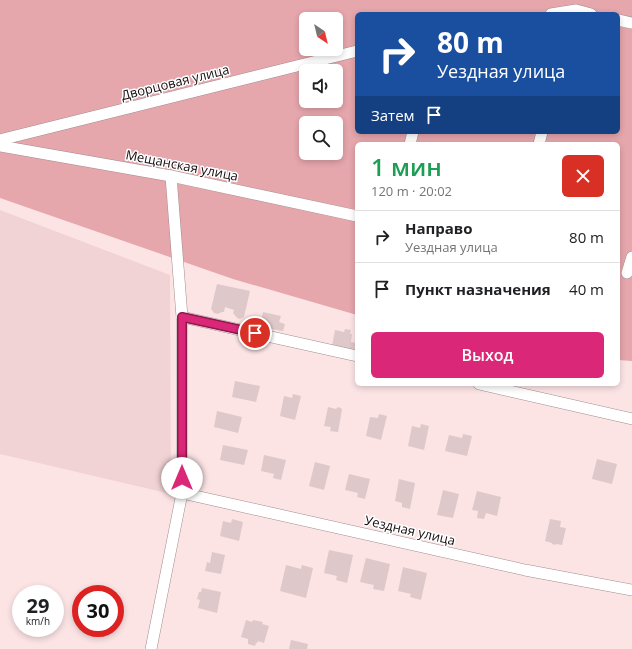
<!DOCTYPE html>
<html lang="ru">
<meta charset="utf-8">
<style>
:root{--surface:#fff;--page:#f2f2f2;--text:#202124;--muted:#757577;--line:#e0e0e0;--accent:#db2777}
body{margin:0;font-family:"Open Sans",sans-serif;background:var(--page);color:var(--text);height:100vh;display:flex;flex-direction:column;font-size:15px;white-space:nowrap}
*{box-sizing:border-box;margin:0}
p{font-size:13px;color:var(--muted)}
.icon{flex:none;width:22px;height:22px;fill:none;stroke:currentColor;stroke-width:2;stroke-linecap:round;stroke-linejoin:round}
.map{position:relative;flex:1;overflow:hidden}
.side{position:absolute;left:355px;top:142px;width:265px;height:244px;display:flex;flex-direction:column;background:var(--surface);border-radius:6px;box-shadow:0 2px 6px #0003}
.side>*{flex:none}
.hud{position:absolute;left:355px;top:12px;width:265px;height:122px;border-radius:6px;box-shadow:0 2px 6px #0003;background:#1a4fa0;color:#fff;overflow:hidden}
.needle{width:26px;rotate:145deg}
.controls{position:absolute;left:299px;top:12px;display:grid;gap:8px}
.controls a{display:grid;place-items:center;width:44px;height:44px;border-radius:6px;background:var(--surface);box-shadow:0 2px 6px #0003;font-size:20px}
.speed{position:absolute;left:12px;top:585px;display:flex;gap:8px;font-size:20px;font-weight:700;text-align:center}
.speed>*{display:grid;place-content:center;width:52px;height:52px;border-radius:50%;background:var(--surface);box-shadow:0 2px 6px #0003;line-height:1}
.speed small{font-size:10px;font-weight:400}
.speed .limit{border:6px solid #d22;background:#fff;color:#111}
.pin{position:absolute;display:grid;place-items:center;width:34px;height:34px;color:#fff;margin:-17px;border:2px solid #fff;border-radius:50%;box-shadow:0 1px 4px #0007}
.me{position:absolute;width:44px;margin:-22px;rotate:0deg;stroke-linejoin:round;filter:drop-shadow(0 0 3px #0008)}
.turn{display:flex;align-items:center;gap:14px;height:84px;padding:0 16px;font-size:18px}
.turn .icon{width:52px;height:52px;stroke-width:2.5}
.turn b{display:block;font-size:28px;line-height:34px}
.then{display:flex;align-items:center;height:38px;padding:0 16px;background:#0003;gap:8px;font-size:15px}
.round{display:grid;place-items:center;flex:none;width:42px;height:42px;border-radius:6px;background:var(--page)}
.head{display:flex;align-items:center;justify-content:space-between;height:68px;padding:0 16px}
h1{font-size:24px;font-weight:600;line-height:30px;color:#1e9e55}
.action{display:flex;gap:8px;margin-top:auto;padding:8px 16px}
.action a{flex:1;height:46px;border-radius:6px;background:var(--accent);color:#fff;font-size:16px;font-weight:600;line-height:46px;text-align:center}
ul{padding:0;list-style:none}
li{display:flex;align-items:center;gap:12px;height:52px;padding:0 16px;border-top:1px solid var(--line)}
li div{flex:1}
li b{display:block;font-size:15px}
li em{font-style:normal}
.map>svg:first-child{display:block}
</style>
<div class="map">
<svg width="632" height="649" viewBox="0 0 632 649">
<rect width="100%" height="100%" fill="#fce4e5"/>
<!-- built -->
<path fill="#f2d3d5" d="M 0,210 L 170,275 L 171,494 L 0,454 Z"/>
<!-- green -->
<path fill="#e5a6ac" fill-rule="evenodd" d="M 0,0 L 632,0 L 632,361 L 618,360 L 618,144 L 357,144 L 357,315 L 233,279 L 0,198 ZM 357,14 L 618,14 L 618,132 L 357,132 ZM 306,19 L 336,19 L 336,49 L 306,49 ZM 306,71 L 336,71 L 336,101 L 306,101 ZM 306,123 L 336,123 L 336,153 L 306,153 Z"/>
<!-- building -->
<g fill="#dfc8c9">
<path d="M 217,284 L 250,291 L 244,317 L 240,319 L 237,318 L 234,314 L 233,314 L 234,310 L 225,307 L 224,312 L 222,312 L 218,314 L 214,313 L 212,310 L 211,309 Z"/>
<path d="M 263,312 L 281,316 L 279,322 L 285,324 L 283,331 L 260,327 Z"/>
<path d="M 345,329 L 351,330 L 350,334 L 352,334 L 351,342 L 356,343 L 354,351 L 332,346 L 335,330 L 344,332 Z"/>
<path d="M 235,381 L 260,386 L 256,402 L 232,397 Z"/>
<path d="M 293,394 L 301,396 L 295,420 L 280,416 L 284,396 L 292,398 Z"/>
<path d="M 328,407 L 336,409 L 338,407 L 341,408 L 342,410 L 338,432 L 330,431 L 331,427 L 324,426 Z"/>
<path d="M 217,411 L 242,417 L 238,433 L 214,427 Z"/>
<path d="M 379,414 L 387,416 L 381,440 L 366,436 L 370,417 L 378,418 Z"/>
<path d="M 421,424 L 429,426 L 424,450 L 408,446 L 412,426 L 420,428 Z"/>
<path d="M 463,434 L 472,436 L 467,456 L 445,451 L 449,435 L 462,438 Z"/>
<path d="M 223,445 L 248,450 L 244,465 L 220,460 Z"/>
<path d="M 264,455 L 286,460 L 281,480 L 273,478 L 274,474 L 261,471 Z"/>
<path d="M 597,459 L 617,464 L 612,484 L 592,479 Z"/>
<path d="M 315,462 L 330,466 L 324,490 L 309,486 Z"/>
<path d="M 349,474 L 370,479 L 365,499 L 357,497 L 358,493 L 345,490 Z"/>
<path d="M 399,479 L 415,483 L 410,509 L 402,507 L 402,503 L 395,501 Z"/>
<path d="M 443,490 L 459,494 L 453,518 L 437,515 Z"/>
<path d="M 477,491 L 501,497 L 497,516 L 486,513 L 484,519 L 477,518 L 478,511 L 472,510 Z"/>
<path d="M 232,519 L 243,522 L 239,541 L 220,536 L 223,521 L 231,523 Z"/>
<path d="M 550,519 L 561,521 L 560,527 L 566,528 L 562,545 L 556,544 L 556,545 L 552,544 L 552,543 L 545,541 Z"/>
<path d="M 329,550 L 353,555 L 347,583 L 336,580 L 337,576 L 324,573 Z"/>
<path d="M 212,552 L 225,555 L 221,574 L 205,571 L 207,562 L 210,563 Z"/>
<path d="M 366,558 L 390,564 L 384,591 L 373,589 L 374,585 L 360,582 Z"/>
<path d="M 286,565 L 301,569 L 302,565 L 313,568 L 306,598 L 280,591 Z"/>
<path d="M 403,567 L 427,573 L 421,600 L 410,597 L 411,594 L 398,591 Z"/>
<path d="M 202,588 L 221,592 L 217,613 L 198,608 L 200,600 L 197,599 L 199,592 L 201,592 Z"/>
<path d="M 246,620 L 252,622 L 253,620 L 263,622 L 262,624 L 269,626 L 264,643 L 258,641 L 257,643 L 256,643 L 255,646 L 248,644 L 248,639 L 241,637 Z"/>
<path d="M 291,640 L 308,644 L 307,649 L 289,649 Z"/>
</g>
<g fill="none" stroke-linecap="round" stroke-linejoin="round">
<!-- street casing -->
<g stroke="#a38d8f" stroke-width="12">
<g id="street">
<path d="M 551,14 L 576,10 L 591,14"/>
<path d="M 618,20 L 632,23"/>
<path d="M 0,140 L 357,51"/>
<path d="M 410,144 L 413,132"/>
<path d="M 539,144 L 542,132"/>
<path d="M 0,146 L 171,176 L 357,216"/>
<path d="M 171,176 L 182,317"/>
<path d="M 627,273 L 632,257"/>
<path d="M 479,384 L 632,419"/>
<path d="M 182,493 L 525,570 L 632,590"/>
<path d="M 151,649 L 182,493 L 182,317 L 357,356"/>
</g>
</g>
<!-- street -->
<use href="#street" stroke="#fff" stroke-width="11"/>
</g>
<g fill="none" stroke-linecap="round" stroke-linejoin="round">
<!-- route casing -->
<g stroke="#8e194d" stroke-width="10">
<path id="route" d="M 182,478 L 182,317 L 255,333"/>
</g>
<!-- route -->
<use href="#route" stroke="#db2777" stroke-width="7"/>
</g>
<g text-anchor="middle" stroke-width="3" stroke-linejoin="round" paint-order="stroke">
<!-- street labels -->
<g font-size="13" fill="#150d0e" stroke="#fff">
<text transform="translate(175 82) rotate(-14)" y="5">Дворцовая улица</text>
<text transform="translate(182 165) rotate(11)" y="5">Мещанская улица</text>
<text transform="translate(410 530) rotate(13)" y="5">Уездная улица</text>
</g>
</g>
</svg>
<div class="controls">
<a><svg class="needle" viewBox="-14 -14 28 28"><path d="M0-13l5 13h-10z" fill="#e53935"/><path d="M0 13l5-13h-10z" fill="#757577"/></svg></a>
<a><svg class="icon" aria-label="sound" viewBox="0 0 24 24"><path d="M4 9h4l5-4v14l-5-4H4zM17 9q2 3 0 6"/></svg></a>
<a><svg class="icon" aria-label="search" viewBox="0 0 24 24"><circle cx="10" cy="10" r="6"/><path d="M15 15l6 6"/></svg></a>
</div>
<div class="speed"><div>29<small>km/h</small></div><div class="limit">30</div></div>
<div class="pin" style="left:255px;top:333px;background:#d93025"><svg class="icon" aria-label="arrive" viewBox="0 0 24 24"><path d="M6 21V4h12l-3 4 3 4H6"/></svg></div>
<svg class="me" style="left:182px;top:478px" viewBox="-20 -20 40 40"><circle r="19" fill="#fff"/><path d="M0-13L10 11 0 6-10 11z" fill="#db2777"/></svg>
<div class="hud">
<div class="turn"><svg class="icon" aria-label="right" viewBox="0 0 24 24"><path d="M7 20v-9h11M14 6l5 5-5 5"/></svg><div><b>80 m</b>Уездная улица</div></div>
<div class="then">Затем<svg class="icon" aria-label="arrive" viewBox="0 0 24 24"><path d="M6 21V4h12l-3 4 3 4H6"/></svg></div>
</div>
<section class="side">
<div class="head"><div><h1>1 мин</h1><p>120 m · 20:02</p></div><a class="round" style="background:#d93025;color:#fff"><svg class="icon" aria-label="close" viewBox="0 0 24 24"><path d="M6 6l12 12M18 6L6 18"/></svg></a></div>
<ul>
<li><svg class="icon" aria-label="right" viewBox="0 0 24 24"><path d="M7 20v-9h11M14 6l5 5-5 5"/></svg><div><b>Направо</b><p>Уездная улица</p></div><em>80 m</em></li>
<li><svg class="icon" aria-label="arrive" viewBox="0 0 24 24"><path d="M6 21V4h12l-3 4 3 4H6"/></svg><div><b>Пункт назначения</b></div><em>40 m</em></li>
</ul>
<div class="action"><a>Выход</a></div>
</section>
</div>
